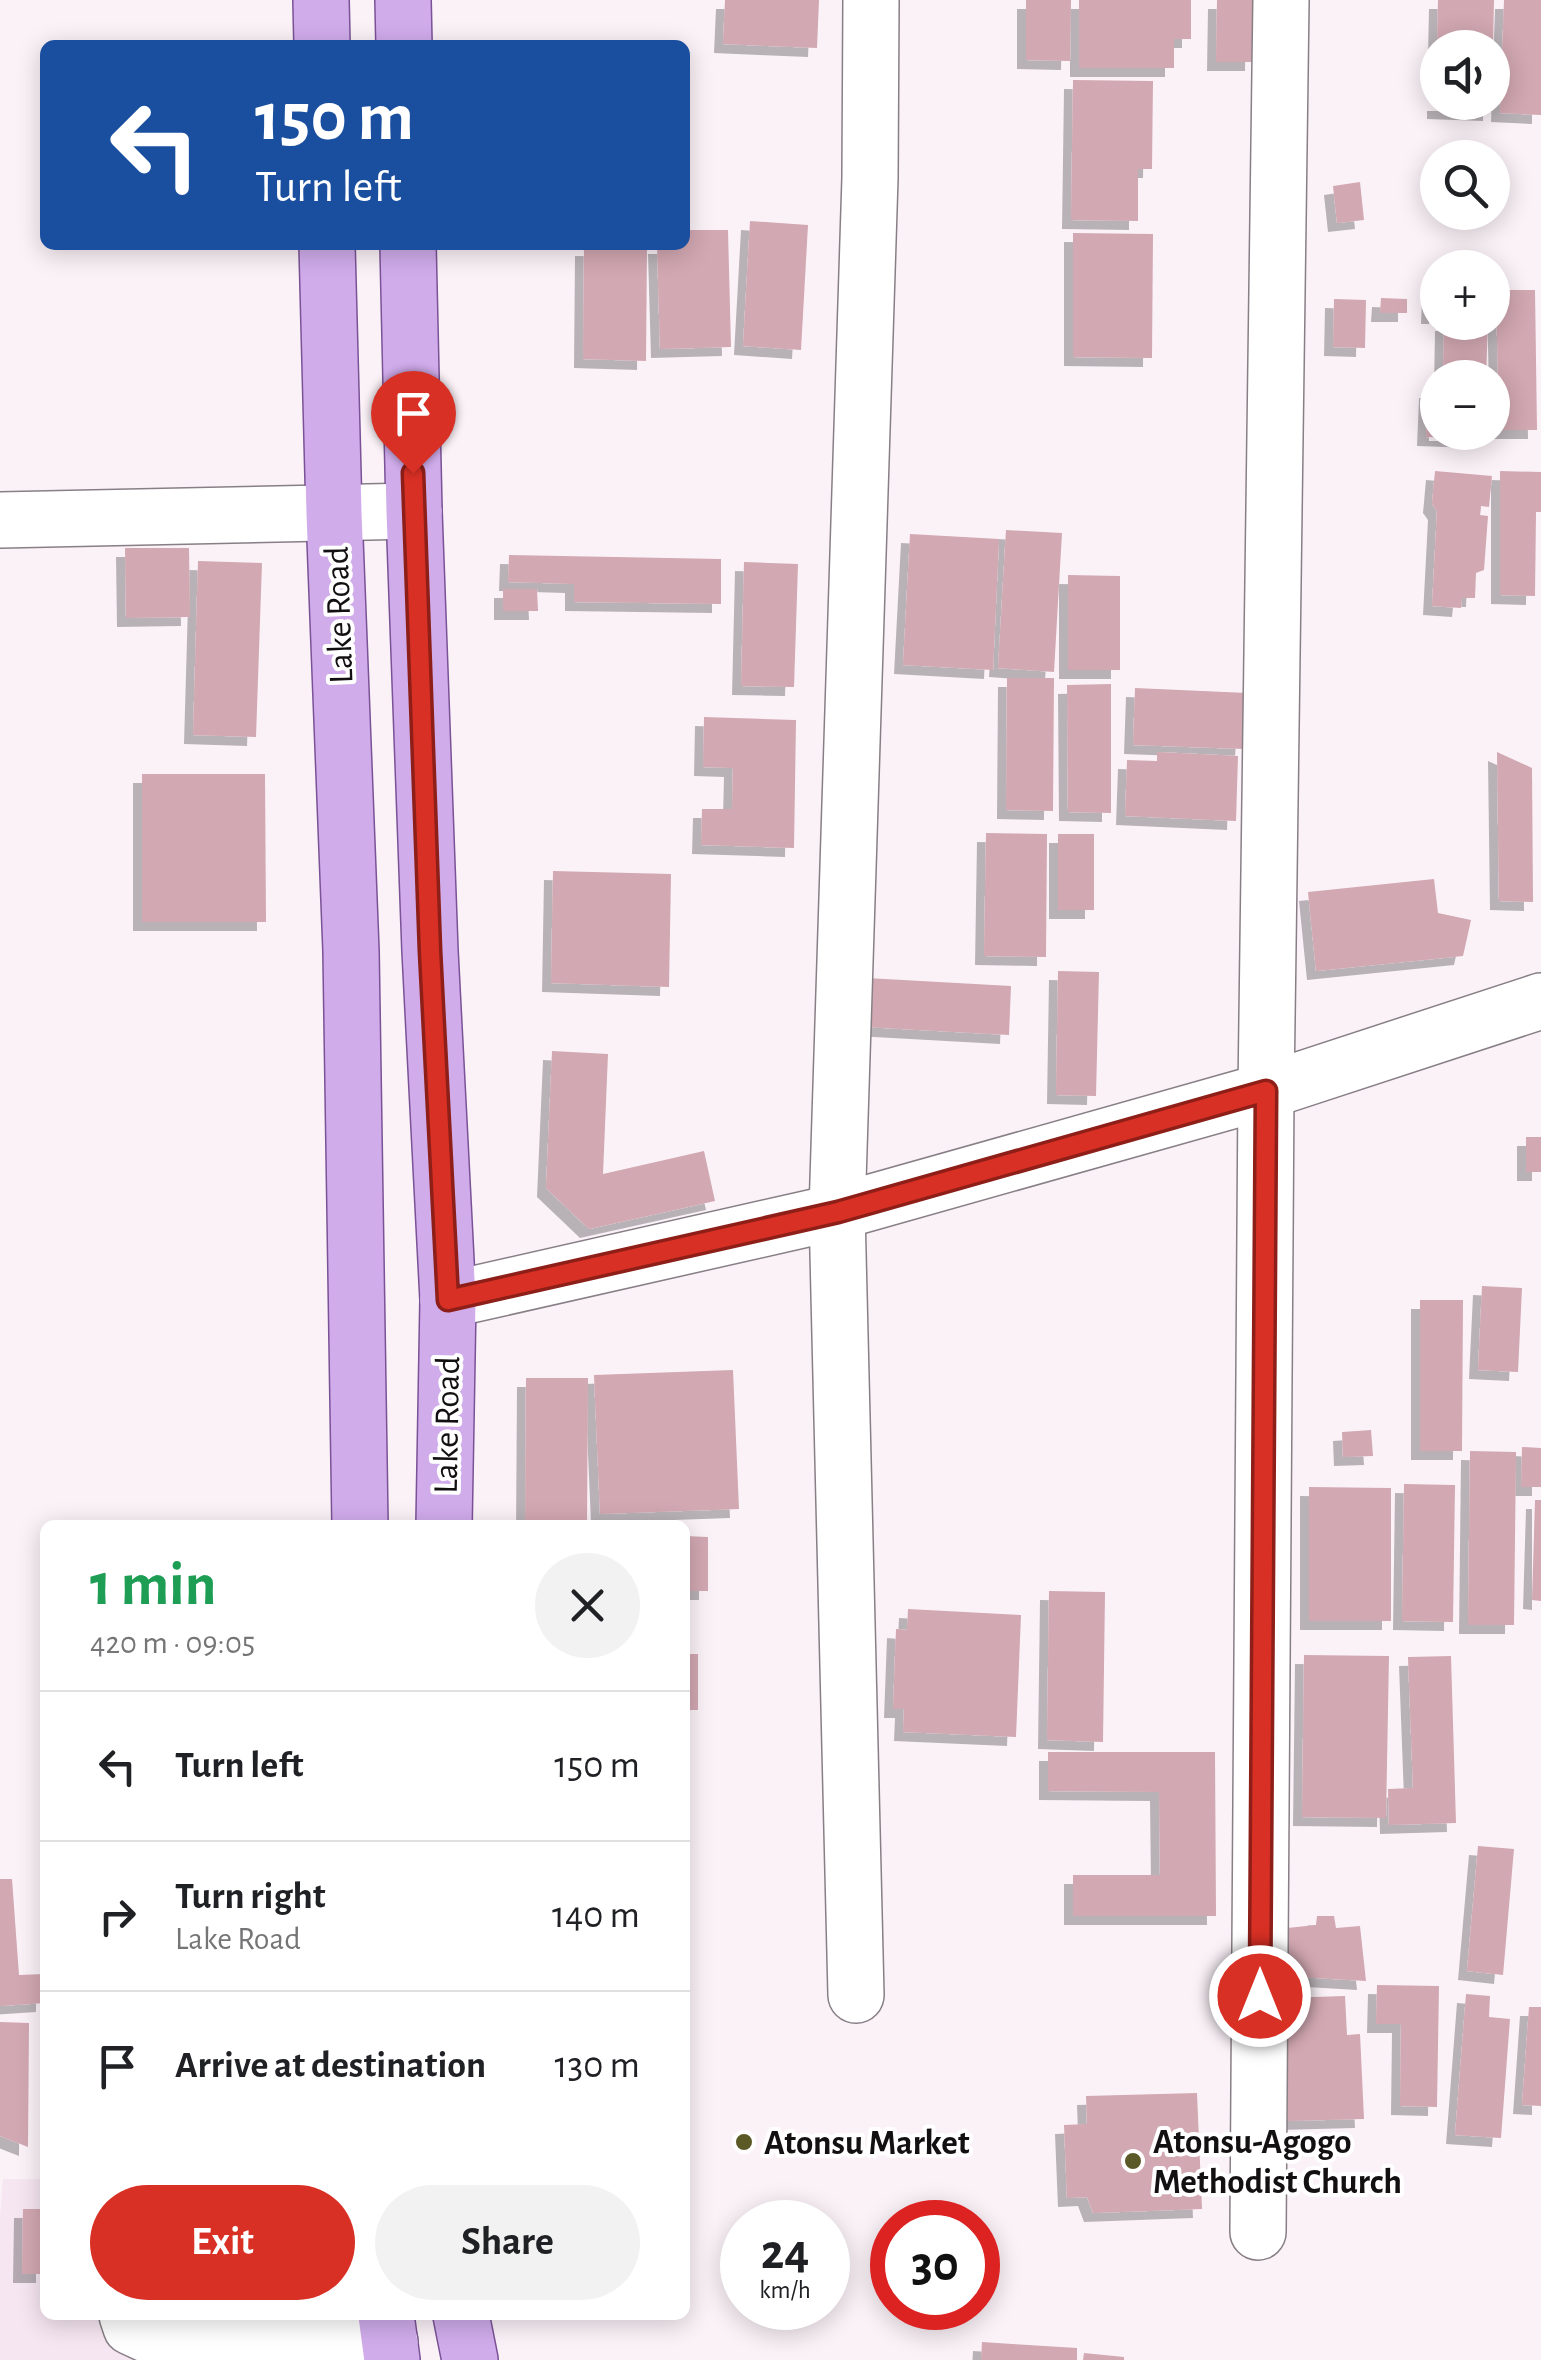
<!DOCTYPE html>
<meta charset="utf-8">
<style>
:root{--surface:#fff;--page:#f2f2f2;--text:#202124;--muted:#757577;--line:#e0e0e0;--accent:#d93025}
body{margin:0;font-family:"Alegreya Sans",sans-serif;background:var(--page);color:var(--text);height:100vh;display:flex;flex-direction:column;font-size:38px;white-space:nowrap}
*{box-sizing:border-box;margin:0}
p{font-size:32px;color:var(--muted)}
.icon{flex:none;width:55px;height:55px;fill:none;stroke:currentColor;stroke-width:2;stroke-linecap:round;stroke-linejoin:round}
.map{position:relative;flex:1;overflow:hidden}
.details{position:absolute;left:40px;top:1520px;width:650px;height:800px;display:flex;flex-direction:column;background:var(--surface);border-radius:15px;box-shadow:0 5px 25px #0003}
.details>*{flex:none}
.hud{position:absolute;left:40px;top:40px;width:650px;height:210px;border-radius:15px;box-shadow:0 5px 25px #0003;background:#1a4fa0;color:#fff;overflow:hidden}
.tools{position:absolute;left:1420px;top:30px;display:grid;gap:20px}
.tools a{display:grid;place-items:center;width:90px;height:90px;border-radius:50%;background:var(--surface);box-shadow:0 5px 25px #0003;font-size:50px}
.speed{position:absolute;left:720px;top:2200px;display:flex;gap:20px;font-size:50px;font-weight:700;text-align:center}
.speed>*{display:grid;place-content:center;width:130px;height:130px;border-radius:50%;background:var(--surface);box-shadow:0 5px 25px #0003;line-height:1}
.speed small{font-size:25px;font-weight:400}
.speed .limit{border:15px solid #d22;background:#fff;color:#111}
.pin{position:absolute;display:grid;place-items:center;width:85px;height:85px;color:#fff;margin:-102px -42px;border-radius:50% 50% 50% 0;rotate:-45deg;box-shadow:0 0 10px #0007}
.pin .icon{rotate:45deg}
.me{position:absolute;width:110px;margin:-55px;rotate:0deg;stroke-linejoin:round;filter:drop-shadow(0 0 8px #0008)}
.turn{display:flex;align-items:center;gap:35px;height:210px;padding:0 50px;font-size:45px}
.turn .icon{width:130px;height:130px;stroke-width:2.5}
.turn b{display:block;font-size:70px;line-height:85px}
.round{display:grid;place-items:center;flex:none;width:105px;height:105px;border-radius:52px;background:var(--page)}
.summary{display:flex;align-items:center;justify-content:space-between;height:170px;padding:0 50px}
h1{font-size:60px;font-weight:600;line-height:75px;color:#1e9e55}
.primary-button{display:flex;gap:20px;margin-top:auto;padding:20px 50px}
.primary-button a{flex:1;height:115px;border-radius:60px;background:var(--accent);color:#fff;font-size:40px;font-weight:600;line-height:115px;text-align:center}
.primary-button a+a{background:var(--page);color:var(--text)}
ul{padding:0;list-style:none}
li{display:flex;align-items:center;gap:30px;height:150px;padding:0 50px;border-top:2px solid var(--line)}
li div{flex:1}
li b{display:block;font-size:38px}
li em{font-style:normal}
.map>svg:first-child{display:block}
</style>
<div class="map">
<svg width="1541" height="2360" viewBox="0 0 1541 2360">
<defs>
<filter id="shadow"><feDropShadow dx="-9" dy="9" stdDeviation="0" flood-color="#0004"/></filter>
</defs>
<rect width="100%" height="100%" fill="#fbf2f8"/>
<!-- built -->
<path fill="#f6e6f2" d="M 3,2179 L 45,2179 L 45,2315 L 303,2315 L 305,2360 L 0,2360 L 0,2218 Z"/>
<!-- building -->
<g fill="#d2a8b2" filter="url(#shadow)">
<path d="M 725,0 L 819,0 L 817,48 L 723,44 Z"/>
<path d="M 1026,0 L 1071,0 L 1070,61 L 1026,60 Z"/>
<path d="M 1079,0 L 1191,0 L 1191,39 L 1174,39 L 1174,68 L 1079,68 Z"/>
<path d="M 1217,0 L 1255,0 L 1254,62 L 1216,62 Z"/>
<path d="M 1438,0 L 1494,0 L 1493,48 L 1437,48 Z"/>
<path d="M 1504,0 L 1541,0 L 1541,115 L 1500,113 Z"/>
<path d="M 1073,80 L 1153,81 L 1152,169 L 1138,169 L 1138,221 L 1071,220 Z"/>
<path d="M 1436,102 L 1492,102 L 1492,112 L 1436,110 Z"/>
<path d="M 1360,182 L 1364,220 L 1337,223 L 1333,186 Z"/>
<path d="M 750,221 L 808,225 L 801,350 L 743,346 Z"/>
<path d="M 685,230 L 728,230 L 731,347 L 660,349 L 657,245 L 685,245 Z"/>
<path d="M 1073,233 L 1153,234 L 1152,358 L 1073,357 Z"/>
<path d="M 584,247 L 647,248 L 646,361 L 583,359 Z"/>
<path d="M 1496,290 L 1535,290 L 1537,430 L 1499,430 Z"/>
<path d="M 1431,291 L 1438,291 L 1438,315 L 1430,315 Z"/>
<path d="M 1381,298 L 1407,299 L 1407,313 L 1380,313 Z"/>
<path d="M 1334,299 L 1366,300 L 1365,348 L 1333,347 Z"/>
<path d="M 1444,322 L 1488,322 L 1486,378 L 1443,378 Z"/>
<path d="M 1428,389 L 1438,389 L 1438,432 L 1485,432 L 1484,439 L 1426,437 Z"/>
<path d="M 1435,471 L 1492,476 L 1489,507 L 1481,506 L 1480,515 L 1488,516 L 1484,570 L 1476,573 L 1475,598 L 1462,598 L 1461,608 L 1432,606 L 1437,511 L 1432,504 Z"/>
<path d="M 1500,471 L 1541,472 L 1541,512 L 1536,512 L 1535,596 L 1500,595 Z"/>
<path d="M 1006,530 L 1062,533 L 1054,672 L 998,668 Z"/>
<path d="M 910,534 L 999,539 L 993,670 L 903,665 Z"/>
<path d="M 125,548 L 189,548 L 190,617 L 126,618 Z"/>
<path d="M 509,555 L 721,559 L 721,604 L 574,602 L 574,584 L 508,582 Z"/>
<path d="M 198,561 L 262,563 L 256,737 L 193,735 Z"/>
<path d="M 744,562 L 798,564 L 794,687 L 741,686 Z"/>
<path d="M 1068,575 L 1120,576 L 1120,670 L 1068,670 Z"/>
<path d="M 503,589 L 537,589 L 538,611 L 503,611 Z"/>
<path d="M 1007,678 L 1054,678 L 1053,811 L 1006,810 Z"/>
<path d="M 1111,684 L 1111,813 L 1068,812 L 1067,685 Z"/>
<path d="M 1135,688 L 1247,693 L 1244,749 L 1133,745 Z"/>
<path d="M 704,717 L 796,720 L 794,848 L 701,845 L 702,809 L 732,809 L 733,768 L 703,767 Z"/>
<path d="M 1157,752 L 1238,756 L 1236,821 L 1125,816 L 1127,760 L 1157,761 Z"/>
<path d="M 1497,752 L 1532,768 L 1533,902 L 1499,901 Z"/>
<path d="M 142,774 L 265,774 L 266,922 L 142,922 Z"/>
<path d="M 986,833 L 1047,834 L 1046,957 L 984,956 Z"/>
<rect x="1058" y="834" width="36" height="76"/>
<path d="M 553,871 L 671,874 L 669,987 L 551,983 Z"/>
<path d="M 1434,879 L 1438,913 L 1471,920 L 1463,956 L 1316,971 L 1308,892 Z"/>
<path d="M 1058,971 L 1099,972 L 1096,1096 L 1056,1095 Z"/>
<path d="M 867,978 L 1011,986 L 1009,1035 L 865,1027 Z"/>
<path d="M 552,1051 L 608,1054 L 603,1174 L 704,1151 L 715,1201 L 589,1229 L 546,1188 Z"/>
<rect x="1526" y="1137" width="15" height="35"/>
<path d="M 1482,1286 L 1522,1288 L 1518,1372 L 1478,1370 Z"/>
<path d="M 1420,1300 L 1463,1300 L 1462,1451 L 1420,1451 Z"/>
<path d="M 733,1370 L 739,1509 L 600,1514 L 594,1375 Z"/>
<path d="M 526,1378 L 588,1378 L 587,1525 L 525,1525 Z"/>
<path d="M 1371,1430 L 1373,1456 L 1343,1457 L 1342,1432 Z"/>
<path d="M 1522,1447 L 1541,1448 L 1541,1487 L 1521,1487 Z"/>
<path d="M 1470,1451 L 1516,1452 L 1514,1625 L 1468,1625 Z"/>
<path d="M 1404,1484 L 1455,1485 L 1453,1622 L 1402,1621 Z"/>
<path d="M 1309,1487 L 1391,1488 L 1391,1621 L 1309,1621 Z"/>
<path d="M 1535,1500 L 1541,1500 L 1541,1601 L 1532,1600 Z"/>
<path d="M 685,1536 L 708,1537 L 708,1591 L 689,1591 L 689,1639 L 685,1639 Z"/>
<path d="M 1049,1591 L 1105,1592 L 1103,1742 L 1047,1740 Z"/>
<path d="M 908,1609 L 1021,1615 L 1016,1737 L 903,1732 L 904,1709 L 893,1709 L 896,1629 L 907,1630 Z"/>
<rect x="685" y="1654" width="13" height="56"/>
<path d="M 1304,1655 L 1389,1656 L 1386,1818 L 1302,1817 Z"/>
<path d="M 1451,1656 L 1456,1823 L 1389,1825 L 1388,1789 L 1413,1788 L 1408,1657 Z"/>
<path d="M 1048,1752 L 1215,1752 L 1216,1916 L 1073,1916 L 1073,1875 L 1160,1875 L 1159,1792 L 1048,1791 Z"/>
<path d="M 1478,1846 L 1514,1849 L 1503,1975 L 1467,1971 Z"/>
<path d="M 0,1879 L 12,1879 L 19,1975 L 45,1974 L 45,2003 L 0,2006 Z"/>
<path d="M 1317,1916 L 1334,1916 L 1336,1928 L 1360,1926 L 1366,1981 L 1282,1976 L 1287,1928 L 1316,1925 Z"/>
<path d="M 1377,1985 L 1439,1986 L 1437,2107 L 1400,2106 L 1401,2024 L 1376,2024 Z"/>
<path d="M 1466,1994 L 1490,1996 L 1489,2017 L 1510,2019 L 1501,2138 L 1455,2135 Z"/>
<path d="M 1345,1996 L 1347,2035 L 1360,2034 L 1364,2119 L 1288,2121 L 1283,1998 Z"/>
<path d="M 1529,2007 L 1541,2007 L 1541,2106 L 1522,2105 Z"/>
<path d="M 0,2022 L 29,2023 L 28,2147 L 0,2136 Z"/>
<path d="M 1197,2093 L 1202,2209 L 1093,2213 L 1087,2197 L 1067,2198 L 1064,2125 L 1087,2124 L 1086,2096 Z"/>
<path d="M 23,2209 L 45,2209 L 45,2274 L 22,2274 Z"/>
<path d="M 982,2342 L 1077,2348 L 1077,2360 L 981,2360 Z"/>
<path d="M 1084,2353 L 1124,2357 L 1124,2360 L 1083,2360 Z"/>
</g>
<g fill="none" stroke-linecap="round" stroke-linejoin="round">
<!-- minor casing -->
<g stroke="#877f85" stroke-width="58">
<g id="minor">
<path d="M 0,520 L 414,511"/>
<path d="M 448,1300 L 837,1212 L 1266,1091 L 1541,1001"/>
<path d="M 856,1995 L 837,1212 L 870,178 L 871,0"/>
<path d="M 1258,2232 L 1266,1091 L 1281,0"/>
<path d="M 127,2315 L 131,2327 L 157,2339 L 390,2342"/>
</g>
</g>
<!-- major casing -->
<g stroke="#7a5296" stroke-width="58">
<g id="major">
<path d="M 321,0 L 322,45"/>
<path d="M 403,0 L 404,45"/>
<path d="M 327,245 L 334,513 L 351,951 L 360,1525"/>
<path d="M 408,245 L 414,511 L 430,951 L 448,1300 L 444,1525"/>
<path d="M 386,2315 L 392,2360"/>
<path d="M 461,2315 L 470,2360"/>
</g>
</g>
<!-- minor -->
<use href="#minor" stroke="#fff" stroke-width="55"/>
<!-- major -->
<use href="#major" stroke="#d0aceb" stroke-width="55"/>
</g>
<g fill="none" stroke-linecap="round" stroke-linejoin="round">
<!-- route casing -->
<g stroke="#8d1f18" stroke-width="25">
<path id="route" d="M 413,473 L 430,951 L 448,1300 L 838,1212 L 1266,1091 L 1260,1996"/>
</g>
<!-- route -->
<use href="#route" stroke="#d93025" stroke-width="18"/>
</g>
<!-- markers -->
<g fill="#5b5926" stroke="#fff" stroke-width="4">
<circle cx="744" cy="2142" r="10"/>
<circle cx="1133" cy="2161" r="10"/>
</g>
<g text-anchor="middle" stroke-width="8" stroke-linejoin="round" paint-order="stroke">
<!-- street labels -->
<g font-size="35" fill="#131012" stroke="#fff">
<text transform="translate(338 615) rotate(-92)" y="12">Lake Road</text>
<text transform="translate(446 1425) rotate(-89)" y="12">Lake Road</text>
</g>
<!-- poi labels -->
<g font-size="35" font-weight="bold" fill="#131012" stroke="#fff" text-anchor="start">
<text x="1153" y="2153">Atonsu-Agogo<tspan x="1153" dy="40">Methodist Church</tspan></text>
<text x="764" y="2154">Atonsu Market</text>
</g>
</g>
</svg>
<div class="tools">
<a><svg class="icon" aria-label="sound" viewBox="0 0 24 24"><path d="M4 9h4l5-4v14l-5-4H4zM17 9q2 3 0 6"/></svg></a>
<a><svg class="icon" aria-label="search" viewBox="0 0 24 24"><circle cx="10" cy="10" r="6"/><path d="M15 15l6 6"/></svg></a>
<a>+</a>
<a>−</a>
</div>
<div class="speed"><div>24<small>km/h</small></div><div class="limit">30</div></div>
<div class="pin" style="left:413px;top:473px;background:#d93025"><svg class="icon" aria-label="arrive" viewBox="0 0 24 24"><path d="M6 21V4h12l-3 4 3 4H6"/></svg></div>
<svg class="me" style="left:1260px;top:1996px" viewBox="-20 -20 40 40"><circle r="17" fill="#d93025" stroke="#fff" stroke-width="3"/><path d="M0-11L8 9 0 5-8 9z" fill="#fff"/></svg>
<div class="hud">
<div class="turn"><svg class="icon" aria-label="left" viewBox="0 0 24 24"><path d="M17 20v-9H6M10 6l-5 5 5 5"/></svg><div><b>150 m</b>Turn left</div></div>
</div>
<section class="details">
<div class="summary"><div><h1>1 min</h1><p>420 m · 09:05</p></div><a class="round"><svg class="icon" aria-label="close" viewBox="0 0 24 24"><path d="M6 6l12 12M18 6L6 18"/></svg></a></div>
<ul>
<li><svg class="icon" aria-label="left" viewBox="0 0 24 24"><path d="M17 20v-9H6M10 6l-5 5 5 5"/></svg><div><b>Turn left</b></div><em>150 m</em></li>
<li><svg class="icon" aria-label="right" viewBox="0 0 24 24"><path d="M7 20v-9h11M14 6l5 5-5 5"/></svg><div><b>Turn right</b><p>Lake Road</p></div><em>140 m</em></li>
<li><svg class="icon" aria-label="arrive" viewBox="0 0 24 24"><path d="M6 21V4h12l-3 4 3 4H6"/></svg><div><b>Arrive at destination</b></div><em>130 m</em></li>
</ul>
<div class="primary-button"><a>Exit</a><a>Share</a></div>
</section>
</div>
